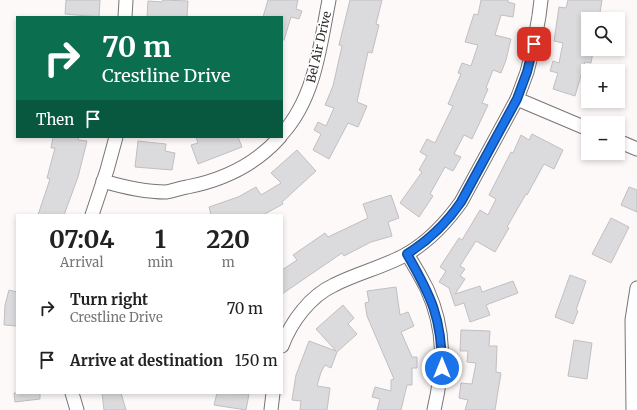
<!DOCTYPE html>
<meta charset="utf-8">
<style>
:root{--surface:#fff;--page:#f6f6f6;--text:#222;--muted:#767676}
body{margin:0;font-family:Merriweather,serif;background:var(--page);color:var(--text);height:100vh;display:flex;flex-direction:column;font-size:15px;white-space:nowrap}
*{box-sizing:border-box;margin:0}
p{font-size:13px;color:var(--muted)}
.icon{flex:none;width:22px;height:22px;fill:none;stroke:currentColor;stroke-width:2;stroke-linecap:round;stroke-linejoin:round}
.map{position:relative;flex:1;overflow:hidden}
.details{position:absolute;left:16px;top:214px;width:267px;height:180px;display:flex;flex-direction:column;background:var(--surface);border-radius:0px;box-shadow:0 2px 6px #0003}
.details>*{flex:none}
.top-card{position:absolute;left:16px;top:16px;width:267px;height:122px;border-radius:0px;box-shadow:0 2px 6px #0003;background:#0b6e4f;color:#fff;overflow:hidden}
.buttons{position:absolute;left:581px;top:12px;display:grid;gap:8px}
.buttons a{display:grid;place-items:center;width:44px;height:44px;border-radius:0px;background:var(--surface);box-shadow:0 2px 6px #0003;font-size:20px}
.pin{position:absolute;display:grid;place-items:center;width:34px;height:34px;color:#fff;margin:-17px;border-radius:8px;box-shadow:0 2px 6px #0006}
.me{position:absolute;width:44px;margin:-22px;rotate:0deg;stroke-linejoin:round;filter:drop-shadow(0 0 3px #0008)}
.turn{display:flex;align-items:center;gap:14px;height:84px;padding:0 20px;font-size:18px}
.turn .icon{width:52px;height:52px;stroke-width:2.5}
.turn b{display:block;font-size:28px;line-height:34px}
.then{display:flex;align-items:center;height:38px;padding:0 20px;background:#0003;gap:8px;font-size:15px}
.eta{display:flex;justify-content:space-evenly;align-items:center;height:68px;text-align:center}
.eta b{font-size:24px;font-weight:700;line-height:28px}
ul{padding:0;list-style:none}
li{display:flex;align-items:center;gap:12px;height:52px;padding:0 20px}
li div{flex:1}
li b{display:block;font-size:15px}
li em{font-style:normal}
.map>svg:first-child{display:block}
</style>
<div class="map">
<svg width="637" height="410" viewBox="0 0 637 410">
<rect width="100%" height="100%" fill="#fdf9f8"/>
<!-- building -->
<g fill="#dbdadd" stroke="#c1bfc2">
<path d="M 66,0 L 100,0 L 99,17 L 65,14 Z"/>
<path d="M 163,0 L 188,1 L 187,17 L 147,17 L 148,1 L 162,2 Z"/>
<path d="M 268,0 L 298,0 L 296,9 L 302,11 L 299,19 L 291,17 L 284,40 L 282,40 L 282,17 L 263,17 Z"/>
<path d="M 350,0 L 382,0 L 376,24 L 379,25 L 372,53 L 368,52 L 357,102 L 367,106 L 358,127 L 348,123 L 329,159 L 313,150 L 321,134 L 314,130 L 318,122 L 326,126 L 334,108 L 325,105 L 333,86 L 342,46 L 339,45 Z"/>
<path d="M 481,0 L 508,0 L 508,2 L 515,4 L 513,17 L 501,15 L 495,35 L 511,39 L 506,60 L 501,73 L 493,70 L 486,88 L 488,89 L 482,103 L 488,105 L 472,139 L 464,135 L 454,154 L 461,157 L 453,171 L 445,167 L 430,194 L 433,196 L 419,217 L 400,203 L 422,172 L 419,170 L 427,156 L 420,152 L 427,139 L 435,143 L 453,106 L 448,104 L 461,74 L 458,73 L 462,63 L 471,66 L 478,45 L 465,42 L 474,14 L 478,15 Z"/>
<path d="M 568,0 L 602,0 L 599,19 L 588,19 L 588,35 L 585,51 L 593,52 L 591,63 L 585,62 L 575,96 L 553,89 L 558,73 L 550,71 L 553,61 L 559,63 L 563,43 L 554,41 L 559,7 L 566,8 Z"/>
<path d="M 532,134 L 563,150 L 554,169 L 544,164 L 527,195 L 526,194 L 507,227 L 509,228 L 495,252 L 476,241 L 460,266 L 465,269 L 460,276 L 465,279 L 455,294 L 480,286 L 482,292 L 513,281 L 518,293 L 486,305 L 490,315 L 470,322 L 464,303 L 455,306 L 449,288 L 439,282 L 446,271 L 440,267 L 459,238 L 462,240 L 480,210 L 488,215 L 496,199 L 489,195 L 511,152 L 513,153 L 521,135 L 529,140 Z"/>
<path d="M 53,137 L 79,137 L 78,140 L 87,141 L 78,177 L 64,215 L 38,215 L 50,179 L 47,178 L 55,148 L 51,148 Z"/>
<path d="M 196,137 L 238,137 L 242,147 L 198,164 L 191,145 L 198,143 Z"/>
<path d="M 138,141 L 166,144 L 165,151 L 175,153 L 172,170 L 135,167 Z"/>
<path d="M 297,150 L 316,171 L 282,202 L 283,204 L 263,215 L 211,215 L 209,207 L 238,197 L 256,187 L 261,195 L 281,183 L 271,173 Z"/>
<path d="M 629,187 L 637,190 L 637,212 L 621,205 Z"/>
<path d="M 391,195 L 399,218 L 388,222 L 392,236 L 371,242 L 344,256 L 342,253 L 282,294 L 282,270 L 297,260 L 293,255 L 325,233 L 328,237 L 368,218 L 363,204 Z"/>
<path d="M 611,218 L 629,227 L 611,263 L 592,254 Z"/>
<path d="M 570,275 L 586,281 L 576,310 L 578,311 L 573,324 L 555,317 Z"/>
<path d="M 396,287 L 400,315 L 408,312 L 414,326 L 401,332 L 412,357 L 417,357 L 417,368 L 412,368 L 412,385 L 407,385 L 401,410 L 377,410 L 380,399 L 372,397 L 375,387 L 391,391 L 391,380 L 394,379 L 367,316 L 365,303 L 369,302 L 367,291 Z"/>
<path d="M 9,290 L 17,292 L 17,326 L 4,325 L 5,305 Z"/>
<path d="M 343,305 L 354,318 L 348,324 L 357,334 L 337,352 L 331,368 L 325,365 L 321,372 L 317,386 L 330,388 L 327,410 L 300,410 L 301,401 L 292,400 L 296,375 L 309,341 L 336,351 L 316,329 Z"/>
<path d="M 461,330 L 490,331 L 489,346 L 497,346 L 496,372 L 501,373 L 495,410 L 465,410 L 468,400 L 459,398 L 461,383 L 472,384 L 476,363 L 467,362 L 468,351 L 460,351 Z"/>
<path d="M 574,340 L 592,343 L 587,379 L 568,376 Z"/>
<path d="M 14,393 L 40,393 L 40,399 L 15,402 Z"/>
<path d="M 102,393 L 121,393 L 126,410 L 104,410 Z"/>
<path d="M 217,393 L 249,394 L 246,410 L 214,405 Z"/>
</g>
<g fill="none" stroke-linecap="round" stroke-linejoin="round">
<!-- minor casing -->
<g stroke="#797574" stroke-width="15">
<g id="minor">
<path d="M 125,17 L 126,0"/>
<path d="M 517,99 L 588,129"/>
<path d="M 282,134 C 315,98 320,46 329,0"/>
<path d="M 618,141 L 637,149"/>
<path d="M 103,181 C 123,187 145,192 166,192 C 173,191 180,188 187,187 C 223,180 255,165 280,137"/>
<path d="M 92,215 L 107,170 L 116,137"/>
<path d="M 407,254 C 414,265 421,277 427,289 C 446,331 444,366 434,410"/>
<path d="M 282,346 C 291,322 310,296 334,285 C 357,273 384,267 407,254 C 429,241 446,223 461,202 L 517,99 L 527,72 L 534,44 L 539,16 L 541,0"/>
<path d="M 72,393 L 77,410"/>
<path d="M 271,410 L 273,393"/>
<path d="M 633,410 L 632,320 L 637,288"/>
</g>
</g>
<!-- minor -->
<use href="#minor" stroke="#fff" stroke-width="13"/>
</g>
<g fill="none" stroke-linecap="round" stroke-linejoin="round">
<!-- route casing -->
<g stroke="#114b97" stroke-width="10">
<path id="route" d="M 442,368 C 442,318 431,296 407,254 C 429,240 446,224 461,202 L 517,99 L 527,72 L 534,44"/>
</g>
<!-- route -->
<use href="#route" stroke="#1a73e8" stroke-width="7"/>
</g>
<g text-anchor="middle" stroke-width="3.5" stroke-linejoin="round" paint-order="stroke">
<!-- street labels -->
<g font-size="12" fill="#2c2a2a" stroke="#fff">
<text transform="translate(319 47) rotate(-77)" y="4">Bel Air Drive</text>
</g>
</g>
</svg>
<div class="buttons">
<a><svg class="icon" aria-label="search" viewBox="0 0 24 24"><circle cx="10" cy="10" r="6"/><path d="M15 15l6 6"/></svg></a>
<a>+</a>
<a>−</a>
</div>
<div class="pin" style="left:534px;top:44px;background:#d93025"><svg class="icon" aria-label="arrive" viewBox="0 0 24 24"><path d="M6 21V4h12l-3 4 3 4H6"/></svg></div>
<svg class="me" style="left:442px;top:368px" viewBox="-20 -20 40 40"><circle r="17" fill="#1a73e8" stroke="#fff" stroke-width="3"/><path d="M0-11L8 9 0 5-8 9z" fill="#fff"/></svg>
<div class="top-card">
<div class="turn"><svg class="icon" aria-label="right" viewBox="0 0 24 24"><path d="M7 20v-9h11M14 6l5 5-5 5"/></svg><div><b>70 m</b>Crestline Drive</div></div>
<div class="then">Then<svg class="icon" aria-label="arrive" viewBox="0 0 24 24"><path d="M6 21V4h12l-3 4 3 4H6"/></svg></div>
</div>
<section class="details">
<div class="eta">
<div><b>07:04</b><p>Arrival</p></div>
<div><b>1</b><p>min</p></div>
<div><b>220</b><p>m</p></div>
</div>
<ul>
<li><svg class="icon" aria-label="right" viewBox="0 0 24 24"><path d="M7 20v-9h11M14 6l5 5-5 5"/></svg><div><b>Turn right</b><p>Crestline Drive</p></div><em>70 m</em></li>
<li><svg class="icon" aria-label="arrive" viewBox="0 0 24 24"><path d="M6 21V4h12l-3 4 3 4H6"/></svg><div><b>Arrive at destination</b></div><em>150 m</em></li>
</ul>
</section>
</div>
